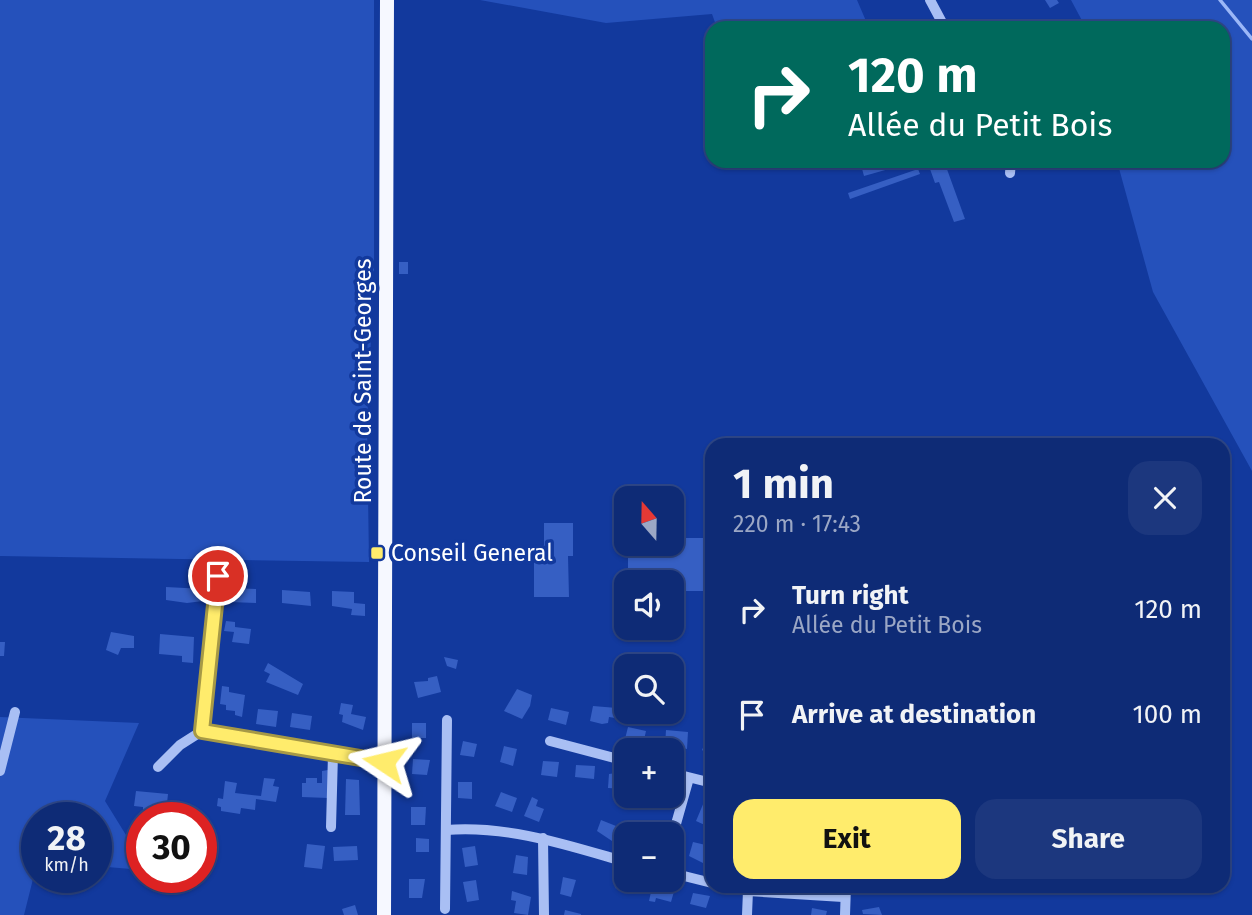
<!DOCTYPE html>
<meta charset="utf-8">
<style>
:root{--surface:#0e2b76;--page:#1c377e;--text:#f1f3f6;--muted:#9ba7c5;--line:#2e4788;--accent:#ffec6c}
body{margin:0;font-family:"Fira Sans",sans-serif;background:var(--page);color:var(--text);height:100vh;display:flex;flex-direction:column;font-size:26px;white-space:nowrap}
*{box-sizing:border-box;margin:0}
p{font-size:23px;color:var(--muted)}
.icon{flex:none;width:38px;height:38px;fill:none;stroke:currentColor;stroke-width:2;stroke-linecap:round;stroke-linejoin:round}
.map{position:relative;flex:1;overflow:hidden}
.panel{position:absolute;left:705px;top:438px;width:525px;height:455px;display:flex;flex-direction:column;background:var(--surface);border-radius:21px;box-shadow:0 2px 5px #0004,0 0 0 2px var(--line)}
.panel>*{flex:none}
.guide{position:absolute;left:705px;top:21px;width:525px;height:147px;border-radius:21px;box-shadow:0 2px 5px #0004,0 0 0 2px var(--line);background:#00695c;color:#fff;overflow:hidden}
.needle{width:46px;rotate:340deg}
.tools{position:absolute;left:614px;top:486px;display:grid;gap:14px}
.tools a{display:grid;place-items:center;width:70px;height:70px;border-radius:14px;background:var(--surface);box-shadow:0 2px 5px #0004,0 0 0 2px var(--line);font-size:35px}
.speed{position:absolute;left:21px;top:802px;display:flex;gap:14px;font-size:35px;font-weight:700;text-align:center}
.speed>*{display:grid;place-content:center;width:91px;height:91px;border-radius:50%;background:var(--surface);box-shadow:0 2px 5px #0004,0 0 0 2px var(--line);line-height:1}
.speed small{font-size:18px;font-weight:400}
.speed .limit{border:10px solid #d22;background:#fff;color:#111}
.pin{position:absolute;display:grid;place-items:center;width:60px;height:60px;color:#fff;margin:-30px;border:4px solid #fff;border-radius:50%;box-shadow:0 2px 7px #0007}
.me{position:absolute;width:77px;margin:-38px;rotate:280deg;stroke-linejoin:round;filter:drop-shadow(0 0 5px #0008)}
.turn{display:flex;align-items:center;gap:24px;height:147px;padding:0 28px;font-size:32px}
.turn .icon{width:91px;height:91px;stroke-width:2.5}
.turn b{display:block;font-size:49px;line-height:60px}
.round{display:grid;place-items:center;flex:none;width:74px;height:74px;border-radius:21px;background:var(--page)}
.summary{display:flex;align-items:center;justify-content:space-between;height:119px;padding:0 28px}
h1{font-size:42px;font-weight:700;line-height:52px}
.primary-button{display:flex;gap:14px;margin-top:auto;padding:14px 28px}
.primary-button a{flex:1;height:80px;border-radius:21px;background:var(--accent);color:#111;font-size:28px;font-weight:700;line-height:80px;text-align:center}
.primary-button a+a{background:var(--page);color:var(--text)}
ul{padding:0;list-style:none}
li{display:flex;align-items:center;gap:21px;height:105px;padding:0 28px}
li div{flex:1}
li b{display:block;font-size:26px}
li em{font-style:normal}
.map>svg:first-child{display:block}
</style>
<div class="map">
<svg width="1252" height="915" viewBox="0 0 1252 915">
<rect width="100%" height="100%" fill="#12399d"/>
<!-- green -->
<g fill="#2551bb">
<path d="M 0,0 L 374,0 L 374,272 L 367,424 L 369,562 L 0,556 Z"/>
<path d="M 480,0 L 857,0 L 869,28 L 717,28 L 712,14 L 606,23 Z"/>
<path d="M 1071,0 L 1252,0 L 1252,471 L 1153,292 L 1117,161 L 1223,161 L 1223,28 L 1086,28 Z"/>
<path d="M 0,717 L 139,723 L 105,801 L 142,861 L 142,870 L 96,866 L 96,817 L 37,817 L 37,863 L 24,915 L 0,915 Z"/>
</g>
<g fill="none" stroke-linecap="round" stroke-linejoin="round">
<!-- stream -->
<path stroke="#9bb7f7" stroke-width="3.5" d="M 1220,0 L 1252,39"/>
</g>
<!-- building -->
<g fill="#365fc3">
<path d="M 1045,0 L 1057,0 L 1059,3 L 1050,8 Z"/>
<path d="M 875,161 L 902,161 L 903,165 L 864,176 L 861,165 Z"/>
<path d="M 932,161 L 944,161 L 965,219 L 954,222 L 939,182 L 935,183 L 930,169 L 934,168 Z"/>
<path d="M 918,169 L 920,174 L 850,199 L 848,193 Z"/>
<rect x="399" y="262" width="9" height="12"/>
<path d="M 544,523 L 573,523 L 573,556 L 568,556 L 569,597 L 534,597 L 534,545 L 544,545 Z"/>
<path d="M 672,526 L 675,526 L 675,538 L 712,538 L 712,591 L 676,591 L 672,583 L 628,583 L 628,544 L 672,544 Z"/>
<path d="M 166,587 L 204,589 L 203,601 L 187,603 L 166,600 Z"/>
<path d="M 231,588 L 256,589 L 256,603 L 230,602 Z"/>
<path d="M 282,590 L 310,592 L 311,606 L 282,603 Z"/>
<path d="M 332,591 L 354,592 L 354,603 L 365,604 L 365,616 L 351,615 L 352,609 L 332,606 Z"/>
<path d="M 226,621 L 235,622 L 235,627 L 251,629 L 249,644 L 232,642 L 234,632 L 224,631 Z"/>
<path d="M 111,632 L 134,636 L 134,648 L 121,648 L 118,655 L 106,650 Z"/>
<path d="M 160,634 L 194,637 L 193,663 L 182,662 L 182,656 L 159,654 Z"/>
<path d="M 0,642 L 5,642 L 4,656 L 0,656 Z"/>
<path d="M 444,657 L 458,660 L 456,669 L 447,666 Z"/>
<path d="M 268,663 L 303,684 L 298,695 L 266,682 L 270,674 L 264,671 Z"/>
<path d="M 437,676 L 441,692 L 418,698 L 414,682 L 428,681 L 428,678 Z"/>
<path d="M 222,686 L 229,687 L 229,692 L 245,695 L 242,717 L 235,715 L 235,711 L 226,710 L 226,705 L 220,704 Z"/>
<path d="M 517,689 L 532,695 L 530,706 L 522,719 L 504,711 Z"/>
<path d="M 341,703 L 353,705 L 351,714 L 366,717 L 363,730 L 342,722 L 343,715 L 339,714 Z"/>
<path d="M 593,706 L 617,708 L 615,718 L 609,717 L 608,723 L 602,724 L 590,721 Z"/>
<path d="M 551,708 L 569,712 L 566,725 L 548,720 Z"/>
<path d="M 258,709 L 278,711 L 276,727 L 256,724 Z"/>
<path d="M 292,713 L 312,716 L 310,730 L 290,727 Z"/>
<rect x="412" y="723" width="14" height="15"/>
<path d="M 628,727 L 646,731 L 643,744 L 625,739 Z"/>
<path d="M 666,730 L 688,732 L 687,749 L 665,745 Z"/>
<path d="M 707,738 L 712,740 L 712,758 L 702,750 Z"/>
<path d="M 463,741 L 477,744 L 474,757 L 460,755 Z"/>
<path d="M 504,746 L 517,749 L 513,766 L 500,762 Z"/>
<path d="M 413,759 L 430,760 L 427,775 L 412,774 Z"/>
<path d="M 543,761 L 559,762 L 557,777 L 541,775 Z"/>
<path d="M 576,765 L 595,766 L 594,779 L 575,777 Z"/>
<path d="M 328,770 L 328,798 L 302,797 L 302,783 L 306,783 L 306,778 L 317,778 L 317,783 L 322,783 L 322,771 Z"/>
<path d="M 616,773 L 626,774 L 626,789 L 608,788 L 609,774 Z"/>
<path d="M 264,778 L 275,779 L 273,786 L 279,787 L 276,802 L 256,799 L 255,810 L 241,808 L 240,814 L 221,811 L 221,807 L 217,806 L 218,798 L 223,799 L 225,781 L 237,783 L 235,793 L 261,796 Z"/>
<path d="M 346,779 L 359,780 L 360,815 L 345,815 Z"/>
<path d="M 458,782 L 472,782 L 472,799 L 458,798 Z"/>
<path d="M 136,791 L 168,794 L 166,812 L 143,810 L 143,807 L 134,806 Z"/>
<path d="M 501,792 L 517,798 L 512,812 L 495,806 Z"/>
<path d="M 648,796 L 660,796 L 660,810 L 647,810 Z"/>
<path d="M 532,797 L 538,800 L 536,806 L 544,809 L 539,822 L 524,816 Z"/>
<path d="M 704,802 L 712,806 L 707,826 L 696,821 Z"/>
<path d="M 411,807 L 426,807 L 425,825 L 411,825 Z"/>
<path d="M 601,820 L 621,828 L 615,843 L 597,831 Z"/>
<path d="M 646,823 L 660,828 L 657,835 L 639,835 Z"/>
<path d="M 416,838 L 429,839 L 429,852 L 416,852 Z"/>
<path d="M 693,842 L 710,846 L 705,864 L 689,856 Z"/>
<path d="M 307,844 L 325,846 L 322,869 L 304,867 Z"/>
<path d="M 357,846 L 358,860 L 334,861 L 333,847 Z"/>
<path d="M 475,846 L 478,865 L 465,867 L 462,848 Z"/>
<path d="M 516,855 L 528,857 L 527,875 L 513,873 Z"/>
<path d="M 618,875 L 626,877 L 626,880 L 634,880 L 631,892 L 615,888 Z"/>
<path d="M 563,877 L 576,880 L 571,897 L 560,894 Z"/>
<path d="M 409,879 L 425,879 L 422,898 L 409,898 Z"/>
<path d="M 476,880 L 479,900 L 467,902 L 463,882 Z"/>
<path d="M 653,883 L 675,888 L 671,902 L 656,898 L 655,902 L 649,901 Z"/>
<path d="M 512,891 L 531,897 L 528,915 L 514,913 L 516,901 L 511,900 Z"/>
<path d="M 693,893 L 710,896 L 706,908 L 690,904 Z"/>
<path d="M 355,905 L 358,915 L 344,915 L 342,909 Z"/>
<path d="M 879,907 L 882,915 L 863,914 L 862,910 Z"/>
<path d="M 812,908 L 827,911 L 826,915 L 811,915 Z"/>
<path d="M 565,910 L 581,914 L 581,915 L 564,915 Z"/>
</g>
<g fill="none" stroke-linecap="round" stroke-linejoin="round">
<!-- minor -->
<g stroke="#a9bff4" stroke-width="10">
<path d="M 930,0 L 945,28"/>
<path d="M 1010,173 L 1011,161"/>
<path d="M 202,731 L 384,763"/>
<path d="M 202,731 L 218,576"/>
<path d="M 550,741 L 626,761"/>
<path d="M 158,767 L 180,745 L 202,731"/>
<path d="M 0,771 L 15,712"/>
<path d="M 672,773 L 712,783"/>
<path d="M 331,827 L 333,754"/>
<path d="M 446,830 C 508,825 567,845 626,862"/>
<path d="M 543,838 L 544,915"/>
<path d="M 672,838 L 689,778"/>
<path d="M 672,873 L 712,883"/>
<path d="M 725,886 L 748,891 L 843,897"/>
<path d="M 445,909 L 447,720"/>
<path d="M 747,915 L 748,891"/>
<path d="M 845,915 L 846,886"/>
</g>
<!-- major -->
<path stroke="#f6f8ff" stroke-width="14" d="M 384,915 L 387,0"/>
</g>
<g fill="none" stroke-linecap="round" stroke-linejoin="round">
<!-- route casing -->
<g stroke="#a69946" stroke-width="18">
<path id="route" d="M 218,576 L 202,731 L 384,762"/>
</g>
<!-- route -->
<use href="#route" stroke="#ffec6c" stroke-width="12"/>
</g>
<!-- markers -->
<rect fill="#ffec6c" stroke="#12399d" stroke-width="2.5" x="370" y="546" width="14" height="14" rx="3.5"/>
<g text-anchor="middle" stroke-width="7" stroke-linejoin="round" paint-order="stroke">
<!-- street labels -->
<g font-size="23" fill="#fff" stroke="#12399d">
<text transform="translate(363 381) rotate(-90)" y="8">Route de Saint-Georges</text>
</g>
<!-- poi labels -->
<g font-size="23" fill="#fff" stroke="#12399d" text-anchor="start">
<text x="391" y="561">Conseil General</text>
</g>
</g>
</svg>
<div class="tools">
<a><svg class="needle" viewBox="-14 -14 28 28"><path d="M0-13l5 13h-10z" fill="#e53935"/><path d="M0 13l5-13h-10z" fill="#9ba7c5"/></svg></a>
<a><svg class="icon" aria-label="sound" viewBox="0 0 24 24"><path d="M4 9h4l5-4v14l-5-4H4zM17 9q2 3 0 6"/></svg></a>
<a><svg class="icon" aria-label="search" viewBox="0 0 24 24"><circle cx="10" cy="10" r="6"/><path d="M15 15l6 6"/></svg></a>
<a>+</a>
<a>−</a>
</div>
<div class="speed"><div>28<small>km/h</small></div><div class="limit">30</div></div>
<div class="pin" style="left:218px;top:576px;background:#d93025"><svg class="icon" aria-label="arrive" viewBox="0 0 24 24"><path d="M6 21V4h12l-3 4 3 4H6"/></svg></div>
<svg class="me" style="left:384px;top:762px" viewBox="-20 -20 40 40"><path d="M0-17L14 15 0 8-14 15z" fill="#ffec6c" stroke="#fff" stroke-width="4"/></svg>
<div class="guide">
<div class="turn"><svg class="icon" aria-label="right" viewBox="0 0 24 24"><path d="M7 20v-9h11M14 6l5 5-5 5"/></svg><div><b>120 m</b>Allée du Petit Bois</div></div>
</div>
<section class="panel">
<div class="summary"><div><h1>1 min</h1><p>220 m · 17:43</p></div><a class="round"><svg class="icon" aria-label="close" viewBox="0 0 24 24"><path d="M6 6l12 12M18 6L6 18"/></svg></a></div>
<ul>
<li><svg class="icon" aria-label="right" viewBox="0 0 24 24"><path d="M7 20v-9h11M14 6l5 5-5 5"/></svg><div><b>Turn right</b><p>Allée du Petit Bois</p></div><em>120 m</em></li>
<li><svg class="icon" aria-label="arrive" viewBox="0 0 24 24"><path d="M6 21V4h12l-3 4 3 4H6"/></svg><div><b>Arrive at destination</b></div><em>100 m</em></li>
</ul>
<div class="primary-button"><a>Exit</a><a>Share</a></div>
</section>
</div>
